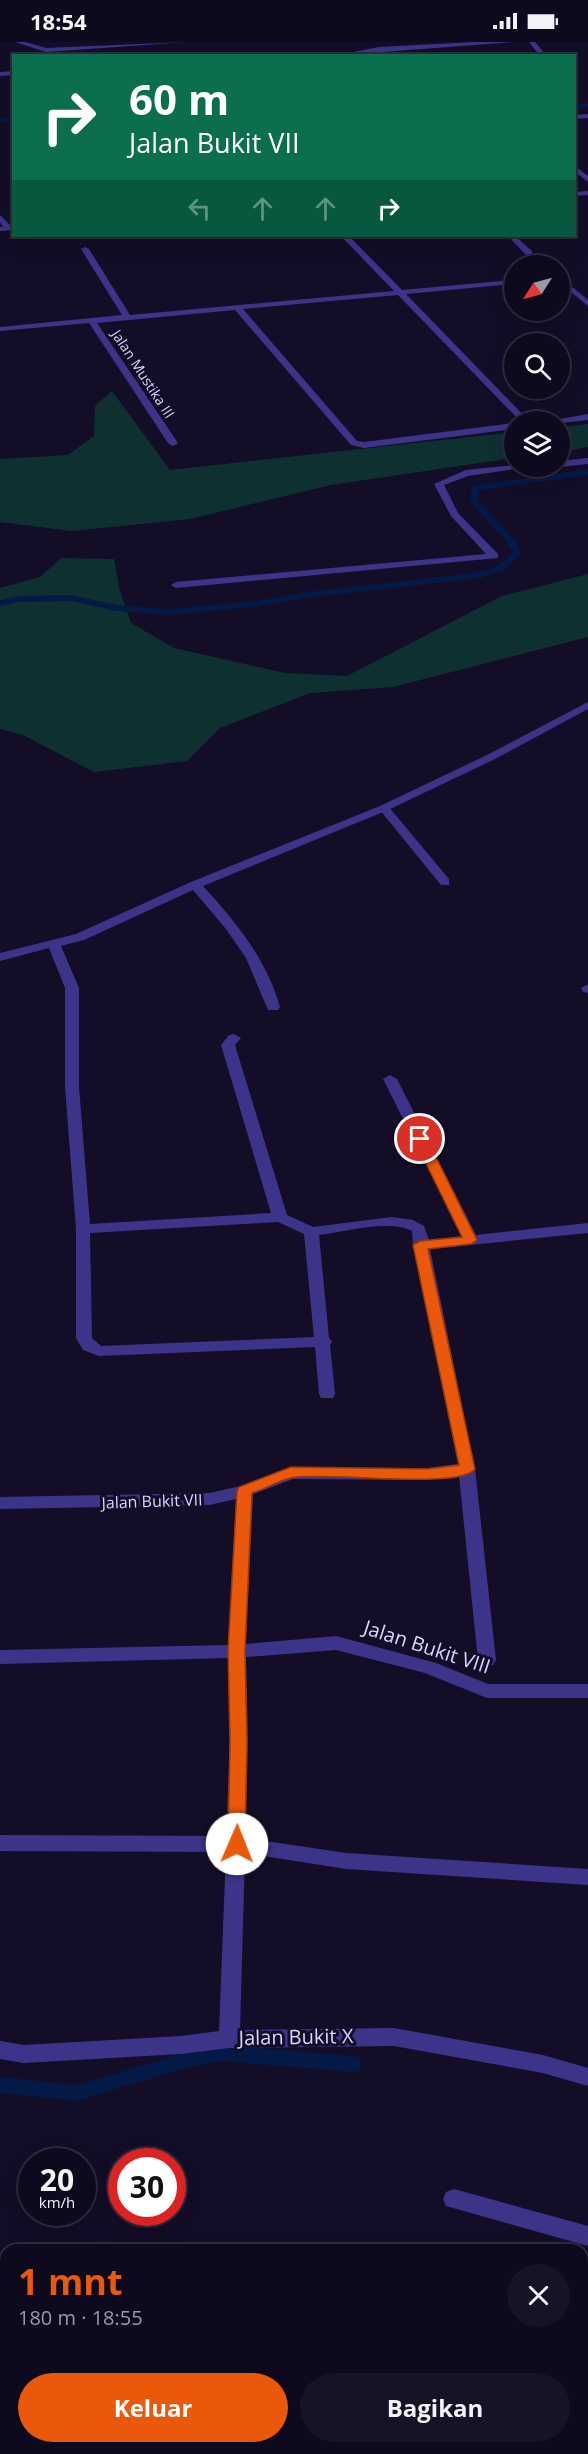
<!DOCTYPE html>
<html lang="id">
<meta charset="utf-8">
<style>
:root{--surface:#0e0a1d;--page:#171326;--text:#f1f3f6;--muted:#9b9aa4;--line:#2e2b3b;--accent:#ea580c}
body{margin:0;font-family:"Open Sans",sans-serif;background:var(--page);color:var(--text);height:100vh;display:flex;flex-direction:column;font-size:22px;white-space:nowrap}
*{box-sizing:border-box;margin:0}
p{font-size:20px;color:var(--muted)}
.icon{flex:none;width:33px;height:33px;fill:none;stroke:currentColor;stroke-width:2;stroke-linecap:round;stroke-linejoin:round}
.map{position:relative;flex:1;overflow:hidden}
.details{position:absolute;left:0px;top:2202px;width:588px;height:210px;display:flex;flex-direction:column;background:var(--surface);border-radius:18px 18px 0 0;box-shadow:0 6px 24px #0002,0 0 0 2px var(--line)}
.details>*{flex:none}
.banner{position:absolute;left:12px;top:12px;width:564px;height:183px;border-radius:0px;box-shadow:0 6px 24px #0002,0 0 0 2px var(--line);background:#0b6e4f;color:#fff;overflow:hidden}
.needle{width:39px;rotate:234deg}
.tools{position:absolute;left:504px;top:213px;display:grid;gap:12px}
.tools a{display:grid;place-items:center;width:66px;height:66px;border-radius:50%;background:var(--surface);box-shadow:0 6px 24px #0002,0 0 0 2px var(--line);font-size:30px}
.speed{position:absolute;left:18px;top:2106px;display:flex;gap:12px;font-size:30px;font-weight:700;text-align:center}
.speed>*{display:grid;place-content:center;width:78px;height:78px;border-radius:50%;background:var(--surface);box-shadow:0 6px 24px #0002,0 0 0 2px var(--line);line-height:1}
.speed small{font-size:15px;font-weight:400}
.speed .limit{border:9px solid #d22;background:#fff;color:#111}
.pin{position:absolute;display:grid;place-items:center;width:51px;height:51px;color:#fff;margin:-26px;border:3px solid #fff;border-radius:50%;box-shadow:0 2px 6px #0007}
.me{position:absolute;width:66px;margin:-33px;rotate:1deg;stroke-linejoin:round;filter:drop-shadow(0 0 4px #0008)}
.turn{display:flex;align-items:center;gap:21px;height:126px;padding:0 18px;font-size:27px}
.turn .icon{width:78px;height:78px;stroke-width:2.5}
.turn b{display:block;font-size:42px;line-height:51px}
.lanes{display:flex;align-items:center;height:57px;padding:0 18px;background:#0003;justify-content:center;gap:30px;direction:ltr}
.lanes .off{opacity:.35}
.round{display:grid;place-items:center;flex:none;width:63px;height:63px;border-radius:32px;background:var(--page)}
.summary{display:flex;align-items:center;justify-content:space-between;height:102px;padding:0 18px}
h1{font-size:36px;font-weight:700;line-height:45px;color:var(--accent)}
.primary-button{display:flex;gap:12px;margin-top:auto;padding:12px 18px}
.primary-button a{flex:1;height:69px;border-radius:36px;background:var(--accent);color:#fff;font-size:24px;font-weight:700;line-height:69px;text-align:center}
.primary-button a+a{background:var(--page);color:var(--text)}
.status{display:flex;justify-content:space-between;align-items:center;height:42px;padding:0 30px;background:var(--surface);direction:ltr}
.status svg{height:16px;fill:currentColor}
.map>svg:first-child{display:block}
</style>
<div class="status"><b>18:54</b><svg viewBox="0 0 49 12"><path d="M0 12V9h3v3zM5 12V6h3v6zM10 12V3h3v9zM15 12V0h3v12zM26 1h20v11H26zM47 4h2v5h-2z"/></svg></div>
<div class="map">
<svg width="588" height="2412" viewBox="0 0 588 2412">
<rect width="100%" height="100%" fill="#130d27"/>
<!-- green -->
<g fill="#0f3031">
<path d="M 112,349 L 170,428 L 514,390 L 514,416 L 331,443 L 190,477 L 72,489 L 0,480 L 0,417 L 68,413 L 94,394 L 95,364 Z"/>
<path d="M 588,382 L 588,405 L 560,410 L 560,385 Z"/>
<path d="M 61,516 L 114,517 L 120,549 L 131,581 L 174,606 L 285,631 L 347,634 L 502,554 L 588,532 L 588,595 L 393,645 L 310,651 L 220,686 L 187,719 L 94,730 L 23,693 L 0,687 L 0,546 L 40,535 Z"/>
</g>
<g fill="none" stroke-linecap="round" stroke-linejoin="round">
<!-- stream -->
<g fill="#051947" fill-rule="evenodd">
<path d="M 588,61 L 588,65 L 574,66 L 574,62 Z"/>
<path d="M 0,76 L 14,77 L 14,81 L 0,80 Z"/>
<path d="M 588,427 L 588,433 L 479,448 L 478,459 L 516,500 L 522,512 L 503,528 L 482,536 L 307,556 L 256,565 L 168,573 L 117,569 L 71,559 L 19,560 L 0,564 L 0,558 L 19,554 L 71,553 L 117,563 L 168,567 L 256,559 L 307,550 L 480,530 L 497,524 L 513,511 L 509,503 L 470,459 L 472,444 Z"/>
<path d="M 222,2003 L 353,2014 L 360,2016 L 362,2022 L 360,2028 L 353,2030 L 222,2019 L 193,2024 L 77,2059 L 0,2051 L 0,2035 L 77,2043 L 193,2008 Z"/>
</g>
<!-- service -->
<g fill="#3d348a" fill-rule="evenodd">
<path d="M 588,372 L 588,378 L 560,381 L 544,380 Z"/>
<path d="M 588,416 L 588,422 L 560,425 L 559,424 L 560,419 Z"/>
<path d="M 514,423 L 536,424 L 468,434 L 444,443 L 458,471 L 498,512 L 498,516 L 176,546 L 171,543 L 176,540 L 486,512 L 451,474 L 434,442 L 466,428 Z"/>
<path d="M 384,762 L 388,764 L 449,837 L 449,843 L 441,843 L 380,768 L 378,766 Z"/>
</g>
<!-- minor -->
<g fill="#3d348a" fill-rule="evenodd">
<path d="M 15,0 L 25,0 L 46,6 L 187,0 L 46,10 Z"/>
<path d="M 475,0 L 513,0 L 331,14 L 379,5 Z"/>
<path d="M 529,0 L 535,0 L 547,14 L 540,14 Z"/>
<path d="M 14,29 L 14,33 L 0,34 L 0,30 Z"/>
<path d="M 588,72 L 588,76 L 574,77 L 574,73 Z"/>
<path d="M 574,123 L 588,134 L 588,140 L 574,129 Z"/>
<path d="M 0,173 L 11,184 L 11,188 L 5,188 L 0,180 Z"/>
<path d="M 341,194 L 349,194 L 402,248 L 514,238 L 514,242 L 406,252 L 530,380 L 521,380 L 398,253 L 243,267 L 357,399 L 364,400 L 514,381 L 514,387 L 364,406 L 351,403 L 235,268 L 97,281 L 178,401 L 173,404 L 168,401 L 89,281 L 0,289 L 0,285 L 122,273 L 81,207 L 85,205 L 89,207 L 130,273 L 394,249 Z"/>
<path d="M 508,194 L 515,194 L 532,209 L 532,213 L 526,213 Z"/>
<path d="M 560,235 L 588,258 L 588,264 L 560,241 Z"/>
<path d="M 588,660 L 588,667 L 495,717 L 388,768 L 203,844 C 236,880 267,918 280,965 L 278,968 L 268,968 L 246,916 L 226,887 L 193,848 L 84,898 L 61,904 L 79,946 L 79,1045 L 90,1182 L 271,1171 L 221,1003 L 229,993 L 234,992 L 241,996 L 235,1003 L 287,1173 L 313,1185 L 392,1175 L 413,1178 L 424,1184 L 429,1198 L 462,1194 L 383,1037 L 390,1033 L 397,1037 L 476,1193 L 588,1181 L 588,1191 L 430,1207 L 475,1427 L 496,1618 L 493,1623 L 487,1625 L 481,1623 L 478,1618 L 459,1434 L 427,1438 L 293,1437 L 253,1452 L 246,1602 L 336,1594 L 436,1621 L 488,1642 L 588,1642 L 588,1656 L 487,1656 L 425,1631 L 336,1608 L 246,1615 L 248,1699 L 245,1796 L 346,1811 L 588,1827 L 588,1843 L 346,1827 L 245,1811 L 240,1988 L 394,1986 L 543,2013 L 588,2026 L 588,2044 L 543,2031 L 394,2004 L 229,2006 L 181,2012 L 24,2021 L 0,2017 L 0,1999 L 24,2003 L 181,1994 L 219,1989 L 226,1810 L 0,1809 L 0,1793 L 226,1794 L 230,1699 L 228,1616 L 0,1622 L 0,1608 L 228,1603 L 236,1457 L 209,1463 L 0,1467 L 0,1455 L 209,1451 L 241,1444 L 291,1425 L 427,1426 L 458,1422 L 415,1206 L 413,1203 L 412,1189 C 390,1177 344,1190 319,1193 L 329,1296 L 332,1300 L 330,1303 L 335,1352 L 333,1356 L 321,1356 L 319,1352 L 315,1305 L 99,1314 L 83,1308 L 76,1296 L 76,1187 L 65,1045 L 65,946 L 49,906 L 0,919 L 0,911 L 76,892 L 191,840 L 380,764 L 487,713 ZM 278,1180 L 304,1192 L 314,1295 L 101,1304 L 92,1296 L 90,1191 Z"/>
<path d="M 588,942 L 588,951 L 583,950 L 581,946 Z"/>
<path d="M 454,2147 L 588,2184 L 588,2204 L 446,2164 L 443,2157 L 446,2150 Z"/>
</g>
<!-- tertiary -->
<g fill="#3d348a" fill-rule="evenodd">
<path d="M 588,149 L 588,153 L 574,154 L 574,150 Z"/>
<path d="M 14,184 L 14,188 L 0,189 L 0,185 Z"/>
</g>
</g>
<!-- route -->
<path fill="#ea580c" stroke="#983908" stroke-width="1.5" d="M 420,1093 L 427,1097 L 477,1198 L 471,1202 L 428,1207 L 475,1427 C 461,1448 321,1429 291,1436 C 278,1439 265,1447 252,1451 L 245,1609 L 247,1699 L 245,1802 L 243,1806 L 230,1806 L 228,1802 L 230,1699 L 228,1609 L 237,1449 L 239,1445 L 291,1425 L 427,1427 L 459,1423 L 413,1203 L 420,1199 L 462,1195 L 414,1097 Z"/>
<g text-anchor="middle" stroke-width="6" stroke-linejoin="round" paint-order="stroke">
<!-- far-street labels -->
<g font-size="14" fill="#dbd3ff" stroke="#130d27">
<text transform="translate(143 332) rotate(57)" y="5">Jalan Mustika III</text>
</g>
<!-- street labels -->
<g font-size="16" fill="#dbd3ff" stroke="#130d27">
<text transform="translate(152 1459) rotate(-2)" y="6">Jalan Bukit VII</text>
</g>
<!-- near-street labels -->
<g font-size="20" fill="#dbd3ff" stroke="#130d27">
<text transform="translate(427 1605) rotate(18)" y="7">Jalan Bukit VIII</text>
<text transform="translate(296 1995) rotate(-1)" y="7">Jalan Bukit X</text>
</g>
</g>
</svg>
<div class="tools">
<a><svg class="needle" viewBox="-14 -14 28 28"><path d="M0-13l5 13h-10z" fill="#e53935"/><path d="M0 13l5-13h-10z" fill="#9b9aa4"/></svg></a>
<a><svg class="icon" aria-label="search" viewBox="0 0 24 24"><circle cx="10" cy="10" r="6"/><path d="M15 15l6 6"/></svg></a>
<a><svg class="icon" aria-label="layers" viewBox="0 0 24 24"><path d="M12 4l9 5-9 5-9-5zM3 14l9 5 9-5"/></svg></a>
</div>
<div class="speed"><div>20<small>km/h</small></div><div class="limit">30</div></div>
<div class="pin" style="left:420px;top:1097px;background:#d93025"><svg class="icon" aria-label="arrive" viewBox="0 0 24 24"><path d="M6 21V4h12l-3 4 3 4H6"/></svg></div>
<svg class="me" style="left:237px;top:1802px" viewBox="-20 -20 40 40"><circle r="19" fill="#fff"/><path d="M0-13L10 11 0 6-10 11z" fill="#ea580c"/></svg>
<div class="banner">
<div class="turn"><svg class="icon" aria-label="right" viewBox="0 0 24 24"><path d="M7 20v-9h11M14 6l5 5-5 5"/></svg><div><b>60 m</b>Jalan Bukit VII</div></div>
<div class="lanes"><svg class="icon off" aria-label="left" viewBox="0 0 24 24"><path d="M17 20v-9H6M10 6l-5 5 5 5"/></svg><svg class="icon off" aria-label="ahead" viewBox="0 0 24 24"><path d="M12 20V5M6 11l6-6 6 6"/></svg><svg class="icon off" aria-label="ahead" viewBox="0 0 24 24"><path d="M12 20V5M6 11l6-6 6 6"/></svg><svg class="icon" aria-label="right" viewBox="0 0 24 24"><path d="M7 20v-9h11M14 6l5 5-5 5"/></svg></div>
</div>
<section class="details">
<div class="summary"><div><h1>1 mnt</h1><p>180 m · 18:55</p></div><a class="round"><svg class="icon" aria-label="close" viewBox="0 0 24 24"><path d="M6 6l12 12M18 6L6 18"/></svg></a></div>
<div class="primary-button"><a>Keluar</a><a>Bagikan</a></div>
</section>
</div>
